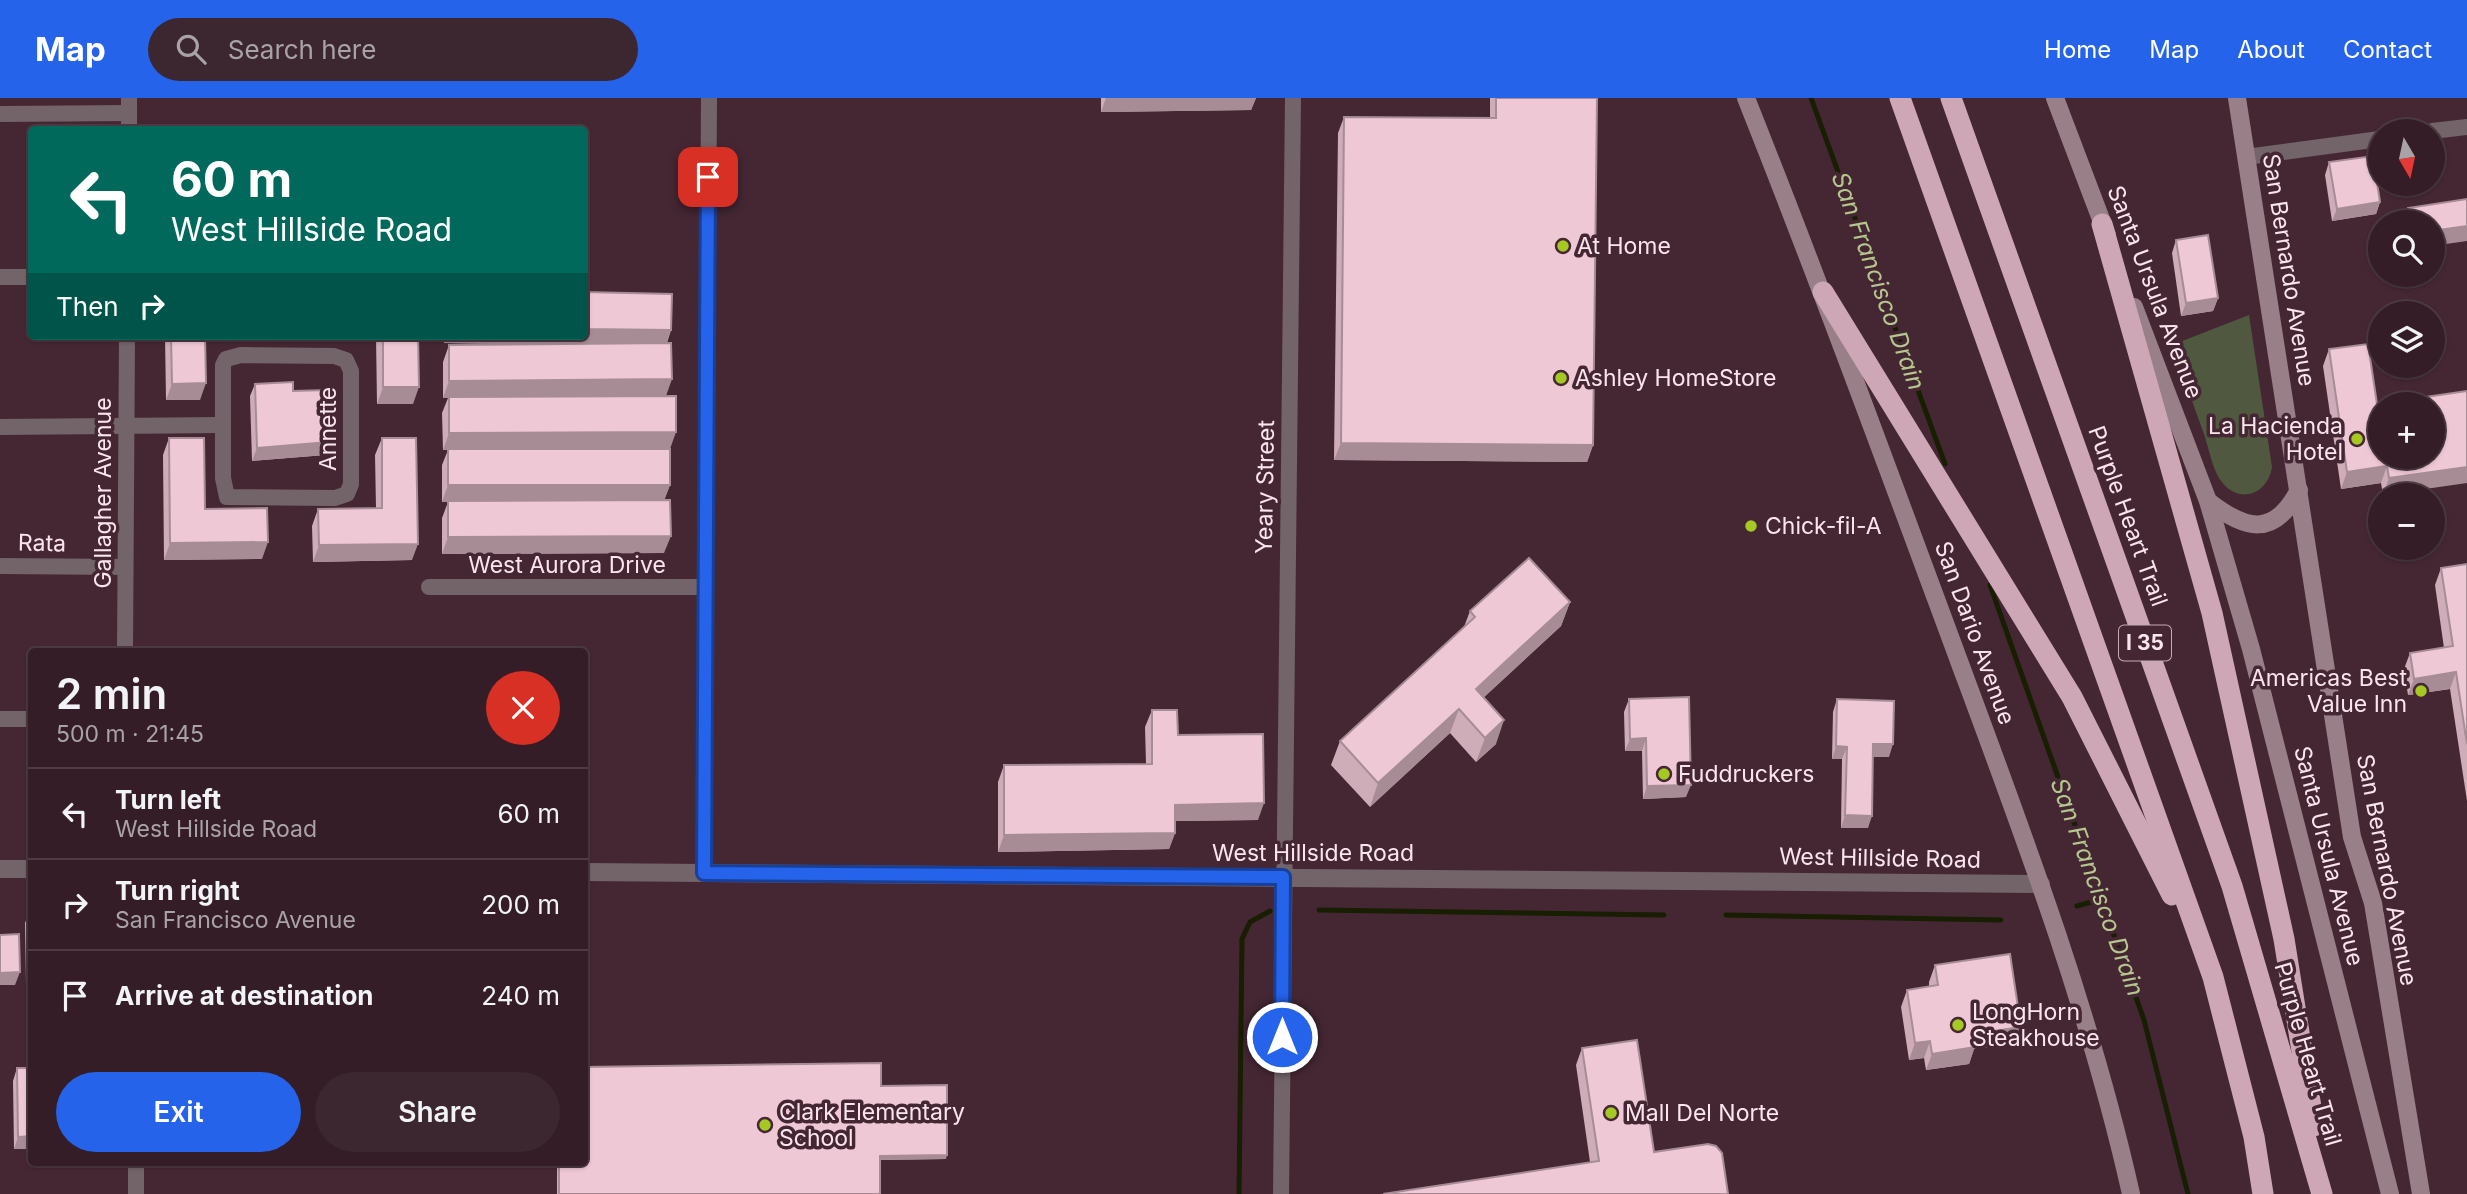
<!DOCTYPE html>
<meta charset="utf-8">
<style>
:root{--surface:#341d27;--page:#3c262f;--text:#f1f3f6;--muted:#a9a2a7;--line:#4e3b44;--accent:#2563eb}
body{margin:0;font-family:Inter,sans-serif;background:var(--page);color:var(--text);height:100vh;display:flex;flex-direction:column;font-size:26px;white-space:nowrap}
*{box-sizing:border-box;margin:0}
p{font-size:23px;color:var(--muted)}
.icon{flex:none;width:38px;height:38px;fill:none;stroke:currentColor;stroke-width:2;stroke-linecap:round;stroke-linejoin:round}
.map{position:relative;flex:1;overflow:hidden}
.side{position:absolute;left:28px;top:550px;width:560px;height:518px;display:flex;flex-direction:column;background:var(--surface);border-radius:7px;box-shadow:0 2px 5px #0004,0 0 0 2px var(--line)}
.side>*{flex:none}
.hud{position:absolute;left:28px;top:28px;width:560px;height:214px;border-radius:7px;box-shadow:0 2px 5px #0004,0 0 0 2px var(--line);background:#00695c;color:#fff;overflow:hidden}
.needle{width:46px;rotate:171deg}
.buttons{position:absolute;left:2368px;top:21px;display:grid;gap:14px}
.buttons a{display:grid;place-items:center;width:77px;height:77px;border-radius:50%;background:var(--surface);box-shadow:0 2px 5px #0004,0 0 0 2px var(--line);font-size:35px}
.pin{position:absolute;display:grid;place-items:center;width:60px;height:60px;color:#fff;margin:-30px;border-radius:14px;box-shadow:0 4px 10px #0006}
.me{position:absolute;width:77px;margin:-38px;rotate:0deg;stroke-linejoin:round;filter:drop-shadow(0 0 5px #0008)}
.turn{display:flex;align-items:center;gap:24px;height:147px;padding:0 28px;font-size:32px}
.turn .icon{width:91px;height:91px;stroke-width:2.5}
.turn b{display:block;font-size:49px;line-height:60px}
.then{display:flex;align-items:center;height:66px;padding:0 28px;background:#0003;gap:14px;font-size:26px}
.round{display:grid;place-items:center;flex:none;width:74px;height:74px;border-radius:37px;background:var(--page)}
.headline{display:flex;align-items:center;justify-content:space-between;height:119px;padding:0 28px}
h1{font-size:42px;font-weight:600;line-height:52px}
.cta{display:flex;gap:14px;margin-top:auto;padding:14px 28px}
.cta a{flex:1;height:80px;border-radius:42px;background:var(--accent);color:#fff;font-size:28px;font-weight:600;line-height:80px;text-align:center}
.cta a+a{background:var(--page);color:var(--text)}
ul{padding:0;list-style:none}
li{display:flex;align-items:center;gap:21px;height:91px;padding:0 28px;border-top:2px solid var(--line)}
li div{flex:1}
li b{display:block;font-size:26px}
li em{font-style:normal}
header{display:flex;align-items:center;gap:42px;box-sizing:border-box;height:98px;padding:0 35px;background:var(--accent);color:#fff}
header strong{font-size:33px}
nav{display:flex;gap:38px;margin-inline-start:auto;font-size:24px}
.search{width:490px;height:63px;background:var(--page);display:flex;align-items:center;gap:18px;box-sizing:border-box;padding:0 24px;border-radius:38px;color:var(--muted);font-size:26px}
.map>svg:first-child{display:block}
</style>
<header>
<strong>Map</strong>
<div class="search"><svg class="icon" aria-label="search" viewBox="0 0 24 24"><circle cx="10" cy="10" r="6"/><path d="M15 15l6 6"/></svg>Search here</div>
<nav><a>Home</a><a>Map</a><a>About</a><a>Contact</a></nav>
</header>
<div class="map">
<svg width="2467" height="1096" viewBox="0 0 2467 1096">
<rect width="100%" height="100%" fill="#452734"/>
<!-- green -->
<path fill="#50583f" d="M 2249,217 L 2272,369 C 2267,399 2236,407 2219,380 C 2212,368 2209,352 2205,339 C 2194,308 2183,278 2172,247 Z"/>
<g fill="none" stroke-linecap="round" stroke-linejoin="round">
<!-- stream -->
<g stroke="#171e02" stroke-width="5">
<path d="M 1811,0 L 1945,366"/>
<path d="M 1990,487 L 2144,922 L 2188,1096"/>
<path d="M 2077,808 L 2102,801"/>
<path d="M 1319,812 L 1664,817"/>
<path d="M 1726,817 L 2001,822"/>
<path d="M 1239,1096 L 1242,841 L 1250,824 L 1270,813"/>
</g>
<!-- minor -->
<g stroke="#736469" stroke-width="16">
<path d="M 0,16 L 129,15"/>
<path d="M 129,32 L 129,0"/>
<path d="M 2432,33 L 2467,29"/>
<path d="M 2246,59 L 2380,41"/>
<path d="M 0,179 L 32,179"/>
<path d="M 241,257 L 334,258 L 346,262 L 351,273 L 351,386 L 347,396 L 335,400 L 227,399 L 223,380 L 223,267 L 226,261 Z"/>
<path d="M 0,329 L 221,327"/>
<path d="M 0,468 L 125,469"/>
<path d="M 429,489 L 705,489"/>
<path d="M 125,553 L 127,238"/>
<path d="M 0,621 L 32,621"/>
<path d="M 704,775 L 709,0"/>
<path d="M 136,1096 L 136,1064"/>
<path d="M 1281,1096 L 1293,0"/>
</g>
<!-- tertiary -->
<g stroke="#736469" stroke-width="18">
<path d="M 0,771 L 32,771"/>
<path d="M 584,774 L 2041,786"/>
</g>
<!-- secondary -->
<g stroke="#987f88" stroke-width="18">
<path d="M 1746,0 C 1820,186 1889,374 1959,563 C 2024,738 2090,913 2131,1096"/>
<path d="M 2055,0 L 2107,137"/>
<path d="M 2237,0 L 2352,739 L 2373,805 L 2421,1096"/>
<path d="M 2134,209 L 2208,403 L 2251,551 L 2390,1096"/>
<path d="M 2208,403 C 2245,432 2274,440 2299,392"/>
</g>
<!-- motorway -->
<g stroke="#cda7b5" stroke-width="21">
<path d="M 1900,0 L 2213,879 L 2254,1039 L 2263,1096"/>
<path d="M 1951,0 L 2232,788 L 2322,1096"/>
<path d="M 2102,126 L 2212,515 L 2284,841 L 2314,1028"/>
<path d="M 1823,194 L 2072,599 L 2172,797"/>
</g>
</g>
<!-- wall -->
<g fill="#ceacb8">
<path d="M 1101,0 L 1256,0 L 1251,12 L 1101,14 Z"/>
<path d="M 1490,0 L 1597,0 L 1593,347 L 1587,364 L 1334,362 L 1338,35 L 1344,19 L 1490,20 Z"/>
<path d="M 2329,64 L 2380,104 L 2376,116 L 2332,123 L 2325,77 Z"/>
<path d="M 2408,110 L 2432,124 L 2402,124 Z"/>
<path d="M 2176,142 L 2218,200 L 2213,213 L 2181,218 L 2172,155 Z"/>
<path d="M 671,232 L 667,245 L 666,298 L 670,351 L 670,387 L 664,402 L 664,455 L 442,456 L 442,420 L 448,404 L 442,404 L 442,367 L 448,352 L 443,352 L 442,315 L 448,300 L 443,300 L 443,264 L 449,247 L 524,246 L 444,245 L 444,238 L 584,238 Z"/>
<path d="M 165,238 L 205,238 L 200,302 L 166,302 Z"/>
<path d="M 376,238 L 418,238 L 413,306 L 377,306 Z"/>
<path d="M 2329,251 L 2377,306 L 2467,293 L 2383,397 L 2381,385 L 2341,391 L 2323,268 Z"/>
<path d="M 255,286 L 293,293 L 325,357 L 252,363 L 250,298 Z"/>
<path d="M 169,340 L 205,411 L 262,461 L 164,462 L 163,357 Z"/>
<path d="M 382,340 L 412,462 L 313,464 L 312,428 L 318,411 L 376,410 L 375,357 Z"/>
<path d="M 2467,466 L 2467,703 L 2450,591 L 2408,597 L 2404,571 L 2410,555 L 2444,550 L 2435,487 L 2441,470 Z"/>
<path d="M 1570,504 L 1561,528 L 1484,599 L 1496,646 L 1476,664 L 1450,635 L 1370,709 L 1331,667 L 1340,643 L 1464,529 L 1470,513 Z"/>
<path d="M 1629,601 L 1686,699 L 1643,701 L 1642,653 L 1625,653 L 1624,614 Z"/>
<path d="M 1837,601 L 1889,659 L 1873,659 L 1868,730 L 1841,730 L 1842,661 L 1832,661 L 1833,614 Z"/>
<path d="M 1152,612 L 1178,637 L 1258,722 L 1175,723 L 1175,735 L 1169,751 L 998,754 L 998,684 L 1004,667 L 1146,666 L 1145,629 Z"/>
<path d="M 31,809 L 32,947 L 27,947 L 25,825 Z"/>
<path d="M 1935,867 L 2021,929 L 2015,945 L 1974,951 L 1969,966 L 1926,972 L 1924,960 L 1909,962 L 1901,909 L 1907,892 L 1929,888 L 1929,884 Z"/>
<path d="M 1582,950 L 1654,1054 L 1590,1064 L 1576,967 Z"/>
<path d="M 17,970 L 32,970 L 32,1051 L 14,1051 L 13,983 Z"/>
<path d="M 881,988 L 946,1061 L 880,1062 L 880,1096 L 557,1096 L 557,1064 L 584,1064 Z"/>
</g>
<!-- shaded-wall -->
<g fill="#a78c96">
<path d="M 1106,0 L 1256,0 L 1251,12 L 1101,14 Z"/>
<path d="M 2380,104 L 2376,116 L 2332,123 L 2337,111 Z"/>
<path d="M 2467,128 L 2467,143 L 2432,148 L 2432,133 Z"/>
<path d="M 2218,200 L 2213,213 L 2181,218 L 2186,205 Z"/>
<path d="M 584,231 L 671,232 L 665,249 L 444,245 L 446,238 L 584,238 Z"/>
<path d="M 672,281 L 666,298 L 443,300 L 449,283 Z"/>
<path d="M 206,285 L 200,302 L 166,302 L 172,286 Z"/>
<path d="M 383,289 L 419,289 L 413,306 L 377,306 Z"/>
<path d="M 676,334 L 670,351 L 443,352 L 449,335 Z"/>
<path d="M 329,344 L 325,357 L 252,363 L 257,350 Z"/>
<path d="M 1341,345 L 1593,347 L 1587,364 L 1334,362 Z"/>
<path d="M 2387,368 L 2381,385 L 2341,391 L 2347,374 Z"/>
<path d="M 2467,369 L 2467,385 L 2383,397 L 2389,380 Z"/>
<path d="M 448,387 L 670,387 L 664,403 L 442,404 Z"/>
<path d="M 671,438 L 664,455 L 442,456 L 448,439 Z"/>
<path d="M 268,444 L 262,461 L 164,462 L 170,445 Z"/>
<path d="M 418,446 L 412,462 L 313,464 L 319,447 Z"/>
<path d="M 1570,504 L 1561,528 L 1467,615 L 1476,591 Z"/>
<path d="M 2456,574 L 2450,591 L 2408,597 L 2414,581 Z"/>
<path d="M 1459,611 L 1450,635 L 1370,709 L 1378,685 Z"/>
<path d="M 1504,622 L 1496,646 L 1476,664 L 1485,640 Z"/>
<path d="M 1646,640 L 1642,653 L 1625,653 L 1630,641 Z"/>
<path d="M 1873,646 L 1893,646 L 1889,659 L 1869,659 Z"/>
<path d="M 1836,648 L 1847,649 L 1842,661 L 1832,661 Z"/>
<path d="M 1691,687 L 1686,699 L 1643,701 L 1647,688 Z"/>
<path d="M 1264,705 L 1258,722 L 1169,723 L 1175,707 Z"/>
<path d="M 1845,717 L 1872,718 L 1868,730 L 1841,730 Z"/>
<path d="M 1175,735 L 1169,751 L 998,754 L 1004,737 Z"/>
<path d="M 20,874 L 15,887 L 0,887 L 0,875 Z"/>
<path d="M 2021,929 L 2015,945 L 1974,951 L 1969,966 L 1926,972 L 1932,956 L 1973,936 Z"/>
<path d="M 32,933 L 32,947 L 27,947 Z"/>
<path d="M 1930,943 L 1924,960 L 1909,962 L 1915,945 Z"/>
<path d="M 32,1038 L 32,1051 L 14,1051 L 18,1039 Z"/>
<path d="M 947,1057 L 946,1061 L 878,1062 L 880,1058 Z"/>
<path d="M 277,1064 L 345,1064 L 343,1067 L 275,1069 Z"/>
</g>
<!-- building -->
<g fill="#efc8d6" stroke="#a78c96" stroke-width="2" fill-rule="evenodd">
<path d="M 1496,0 L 1597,0 L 1593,347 L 1341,345 L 1344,19 L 1496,20 Z"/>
<path d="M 2373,58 L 2380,104 L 2337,111 L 2329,64 Z"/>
<path d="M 2467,101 L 2467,128 L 2432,133 L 2432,124 L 2410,124 L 2408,110 Z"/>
<path d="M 2208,137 L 2218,200 L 2186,205 L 2176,142 Z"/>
<path d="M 584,194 L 672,196 L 671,232 L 584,231 Z"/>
<path d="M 171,238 L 205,238 L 206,285 L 172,286 Z"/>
<path d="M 383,238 L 418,238 L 419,289 L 383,289 Z"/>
<path d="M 671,245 L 672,281 L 449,283 L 449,247 Z"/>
<path d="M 2368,246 L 2377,306 L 2467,293 L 2467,369 L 2389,380 L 2387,368 L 2347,374 L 2329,251 ZM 2380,306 L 2432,306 L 2432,359 L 2380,359 Z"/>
<path d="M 293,284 L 293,293 L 328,292 L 329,344 L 257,350 L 255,286 Z"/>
<path d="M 676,298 L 676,334 L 449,335 L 449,299 Z"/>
<path d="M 169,340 L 204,340 L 205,411 L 267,410 L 268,444 L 170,445 Z"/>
<path d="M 382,340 L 416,340 L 418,446 L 319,447 L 318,411 L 382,410 Z"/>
<rect x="448" y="351" width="222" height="36"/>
<path d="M 670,402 L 671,438 L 448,439 L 448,403 Z"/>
<path d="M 1529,460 L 1570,504 L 1476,591 L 1504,622 L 1485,640 L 1459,611 L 1378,685 L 1340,643 L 1475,519 L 1470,513 Z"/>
<path d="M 2467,466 L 2467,646 L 2456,574 L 2414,581 L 2410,555 L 2453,548 L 2441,470 Z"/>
<path d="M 1689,599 L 1691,687 L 1647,688 L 1646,640 L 1630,641 L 1629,601 Z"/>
<path d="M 1837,601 L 1894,603 L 1893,646 L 1873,646 L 1872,718 L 1845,717 L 1847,649 L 1836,648 Z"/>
<path d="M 1152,612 L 1177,612 L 1178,637 L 1263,636 L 1264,705 L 1175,707 L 1175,735 L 1004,737 L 1004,667 L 1152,666 Z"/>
<path d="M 31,809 L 32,809 L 32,857 Z"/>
<path d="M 19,836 L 20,874 L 0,875 L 0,837 Z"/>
<path d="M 2010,856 L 2021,929 L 1973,936 L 1975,949 L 1932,956 L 1930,943 L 1915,945 L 1907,892 L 1938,887 L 1935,867 Z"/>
<path d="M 1637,942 L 1654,1054 L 1708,1046 L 1716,1048 L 1722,1055 L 1728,1096 L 1383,1096 L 1599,1063 L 1582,950 Z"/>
<path d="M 881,965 L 881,988 L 947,987 L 947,1057 L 880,1058 L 880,1096 L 559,1096 L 559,1064 L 584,1064 L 584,969 Z"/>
<path d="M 17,970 L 32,970 L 32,1038 L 18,1039 Z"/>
</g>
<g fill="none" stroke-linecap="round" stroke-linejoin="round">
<!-- route casing -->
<g stroke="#184099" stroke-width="18">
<path id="route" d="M 708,79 L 704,775 L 1283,779 L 1282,939"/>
</g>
<!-- route -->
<use href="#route" stroke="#2563eb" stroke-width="12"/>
</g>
<!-- markers -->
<g fill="#a5c822" stroke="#452734" stroke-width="2.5">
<circle cx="1563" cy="148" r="7"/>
<circle cx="1561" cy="280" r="7"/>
<circle cx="2357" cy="341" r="7"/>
<circle cx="1751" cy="428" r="7"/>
<circle cx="2421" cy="593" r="7"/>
<circle cx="1664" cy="676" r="7"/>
<circle cx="1958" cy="927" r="7"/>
<circle cx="1611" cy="1015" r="7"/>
<circle cx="765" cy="1027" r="7"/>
</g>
<g text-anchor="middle" stroke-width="7" stroke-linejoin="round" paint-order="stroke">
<!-- shield labels -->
<rect fill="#452734" stroke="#c4acb6" stroke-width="2" x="2119" y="527.5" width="52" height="35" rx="5"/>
<g font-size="21" font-weight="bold" fill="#fae5ed">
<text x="2145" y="552">I 35</text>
</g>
<!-- poi labels -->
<g font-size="23" fill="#fae5ed" stroke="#452734" text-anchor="start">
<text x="1577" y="156">At Home</text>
<text x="1575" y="288">Ashley HomeStore</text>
<text x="2343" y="336" text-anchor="end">La Hacienda<tspan x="2343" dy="26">Hotel</tspan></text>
<text x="1765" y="436">Chick-fil-A</text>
<text x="2407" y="588" text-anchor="end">Americas Best<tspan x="2407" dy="26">Value Inn</tspan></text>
<text x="1678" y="684">Fuddruckers</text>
<text x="1972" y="922">LongHorn<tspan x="1972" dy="26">Steakhouse</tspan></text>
<text x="779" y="1022">Clark Elementary<tspan x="779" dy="26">School</tspan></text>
<text x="1625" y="1023">Mall Del Norte</text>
</g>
<!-- street labels -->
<g font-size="23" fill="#fae5ed" stroke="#452734">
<text transform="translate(2289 172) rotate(81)" y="8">San Bernardo Avenue</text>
<text transform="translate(2155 194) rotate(69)" y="8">Santa Ursula Avenue</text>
<text transform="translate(328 331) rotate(-90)" y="8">Annette</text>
<text transform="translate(1265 389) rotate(-89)" y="8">Yeary Street</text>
<text transform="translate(103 395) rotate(-90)" y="8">Gallagher Avenue</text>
<text transform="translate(2128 418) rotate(70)" y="8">Purple Heart Trail</text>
<text transform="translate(42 445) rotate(1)" y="8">Rata</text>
<text x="567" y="475">West Aurora Drive</text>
<text transform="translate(1975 535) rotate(70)" y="8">San Dario Avenue</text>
<text x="1313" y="763">West Hillside Road</text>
<text transform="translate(2329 758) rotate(76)" y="8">Santa Ursula Avenue</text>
<text transform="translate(1880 760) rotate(1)" y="8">West Hillside Road</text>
<text transform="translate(2387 772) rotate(79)" y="8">San Bernardo Avenue</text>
<text transform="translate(2308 956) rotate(74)" y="8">Purple Heart Trail</text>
</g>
<!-- water labels -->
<g font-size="24" font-style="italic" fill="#b6c78e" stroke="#452734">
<text transform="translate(1878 183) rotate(70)" y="8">San Francisco Drain</text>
<text transform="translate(2097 789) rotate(70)" y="8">San Francisco Drain</text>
</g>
</g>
</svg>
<div class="buttons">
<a><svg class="needle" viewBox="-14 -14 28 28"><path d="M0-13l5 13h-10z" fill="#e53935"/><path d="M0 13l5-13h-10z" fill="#a9a2a7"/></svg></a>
<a><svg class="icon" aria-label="search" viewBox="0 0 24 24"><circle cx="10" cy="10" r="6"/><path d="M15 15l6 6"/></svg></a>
<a><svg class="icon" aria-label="layers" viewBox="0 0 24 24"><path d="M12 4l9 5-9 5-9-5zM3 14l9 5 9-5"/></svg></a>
<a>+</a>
<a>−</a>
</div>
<div class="pin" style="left:708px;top:79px;background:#d93025"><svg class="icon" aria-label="arrive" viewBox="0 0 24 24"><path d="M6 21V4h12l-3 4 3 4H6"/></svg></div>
<svg class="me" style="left:1282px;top:939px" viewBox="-20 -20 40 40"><circle r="17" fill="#2563eb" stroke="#fff" stroke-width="3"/><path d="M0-11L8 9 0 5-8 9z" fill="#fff"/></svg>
<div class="hud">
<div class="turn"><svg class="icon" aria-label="left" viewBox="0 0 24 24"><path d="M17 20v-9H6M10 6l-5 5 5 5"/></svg><div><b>60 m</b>West Hillside Road</div></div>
<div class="then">Then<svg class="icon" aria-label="right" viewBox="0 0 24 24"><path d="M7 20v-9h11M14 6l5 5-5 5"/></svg></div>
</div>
<section class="side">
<div class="headline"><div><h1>2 min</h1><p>500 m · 21:45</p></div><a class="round" style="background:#d93025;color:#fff"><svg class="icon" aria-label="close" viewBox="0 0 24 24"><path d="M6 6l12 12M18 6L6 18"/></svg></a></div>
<ul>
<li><svg class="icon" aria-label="left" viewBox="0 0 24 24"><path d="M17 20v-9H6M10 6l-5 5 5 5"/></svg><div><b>Turn left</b><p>West Hillside Road</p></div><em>60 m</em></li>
<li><svg class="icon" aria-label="right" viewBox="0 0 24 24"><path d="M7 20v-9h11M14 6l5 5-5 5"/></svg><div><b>Turn right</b><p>San Francisco Avenue</p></div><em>200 m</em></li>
<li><svg class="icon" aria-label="arrive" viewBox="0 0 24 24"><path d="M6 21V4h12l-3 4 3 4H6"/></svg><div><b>Arrive at destination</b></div><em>240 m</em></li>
</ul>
<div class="cta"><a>Exit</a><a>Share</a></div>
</section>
</div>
